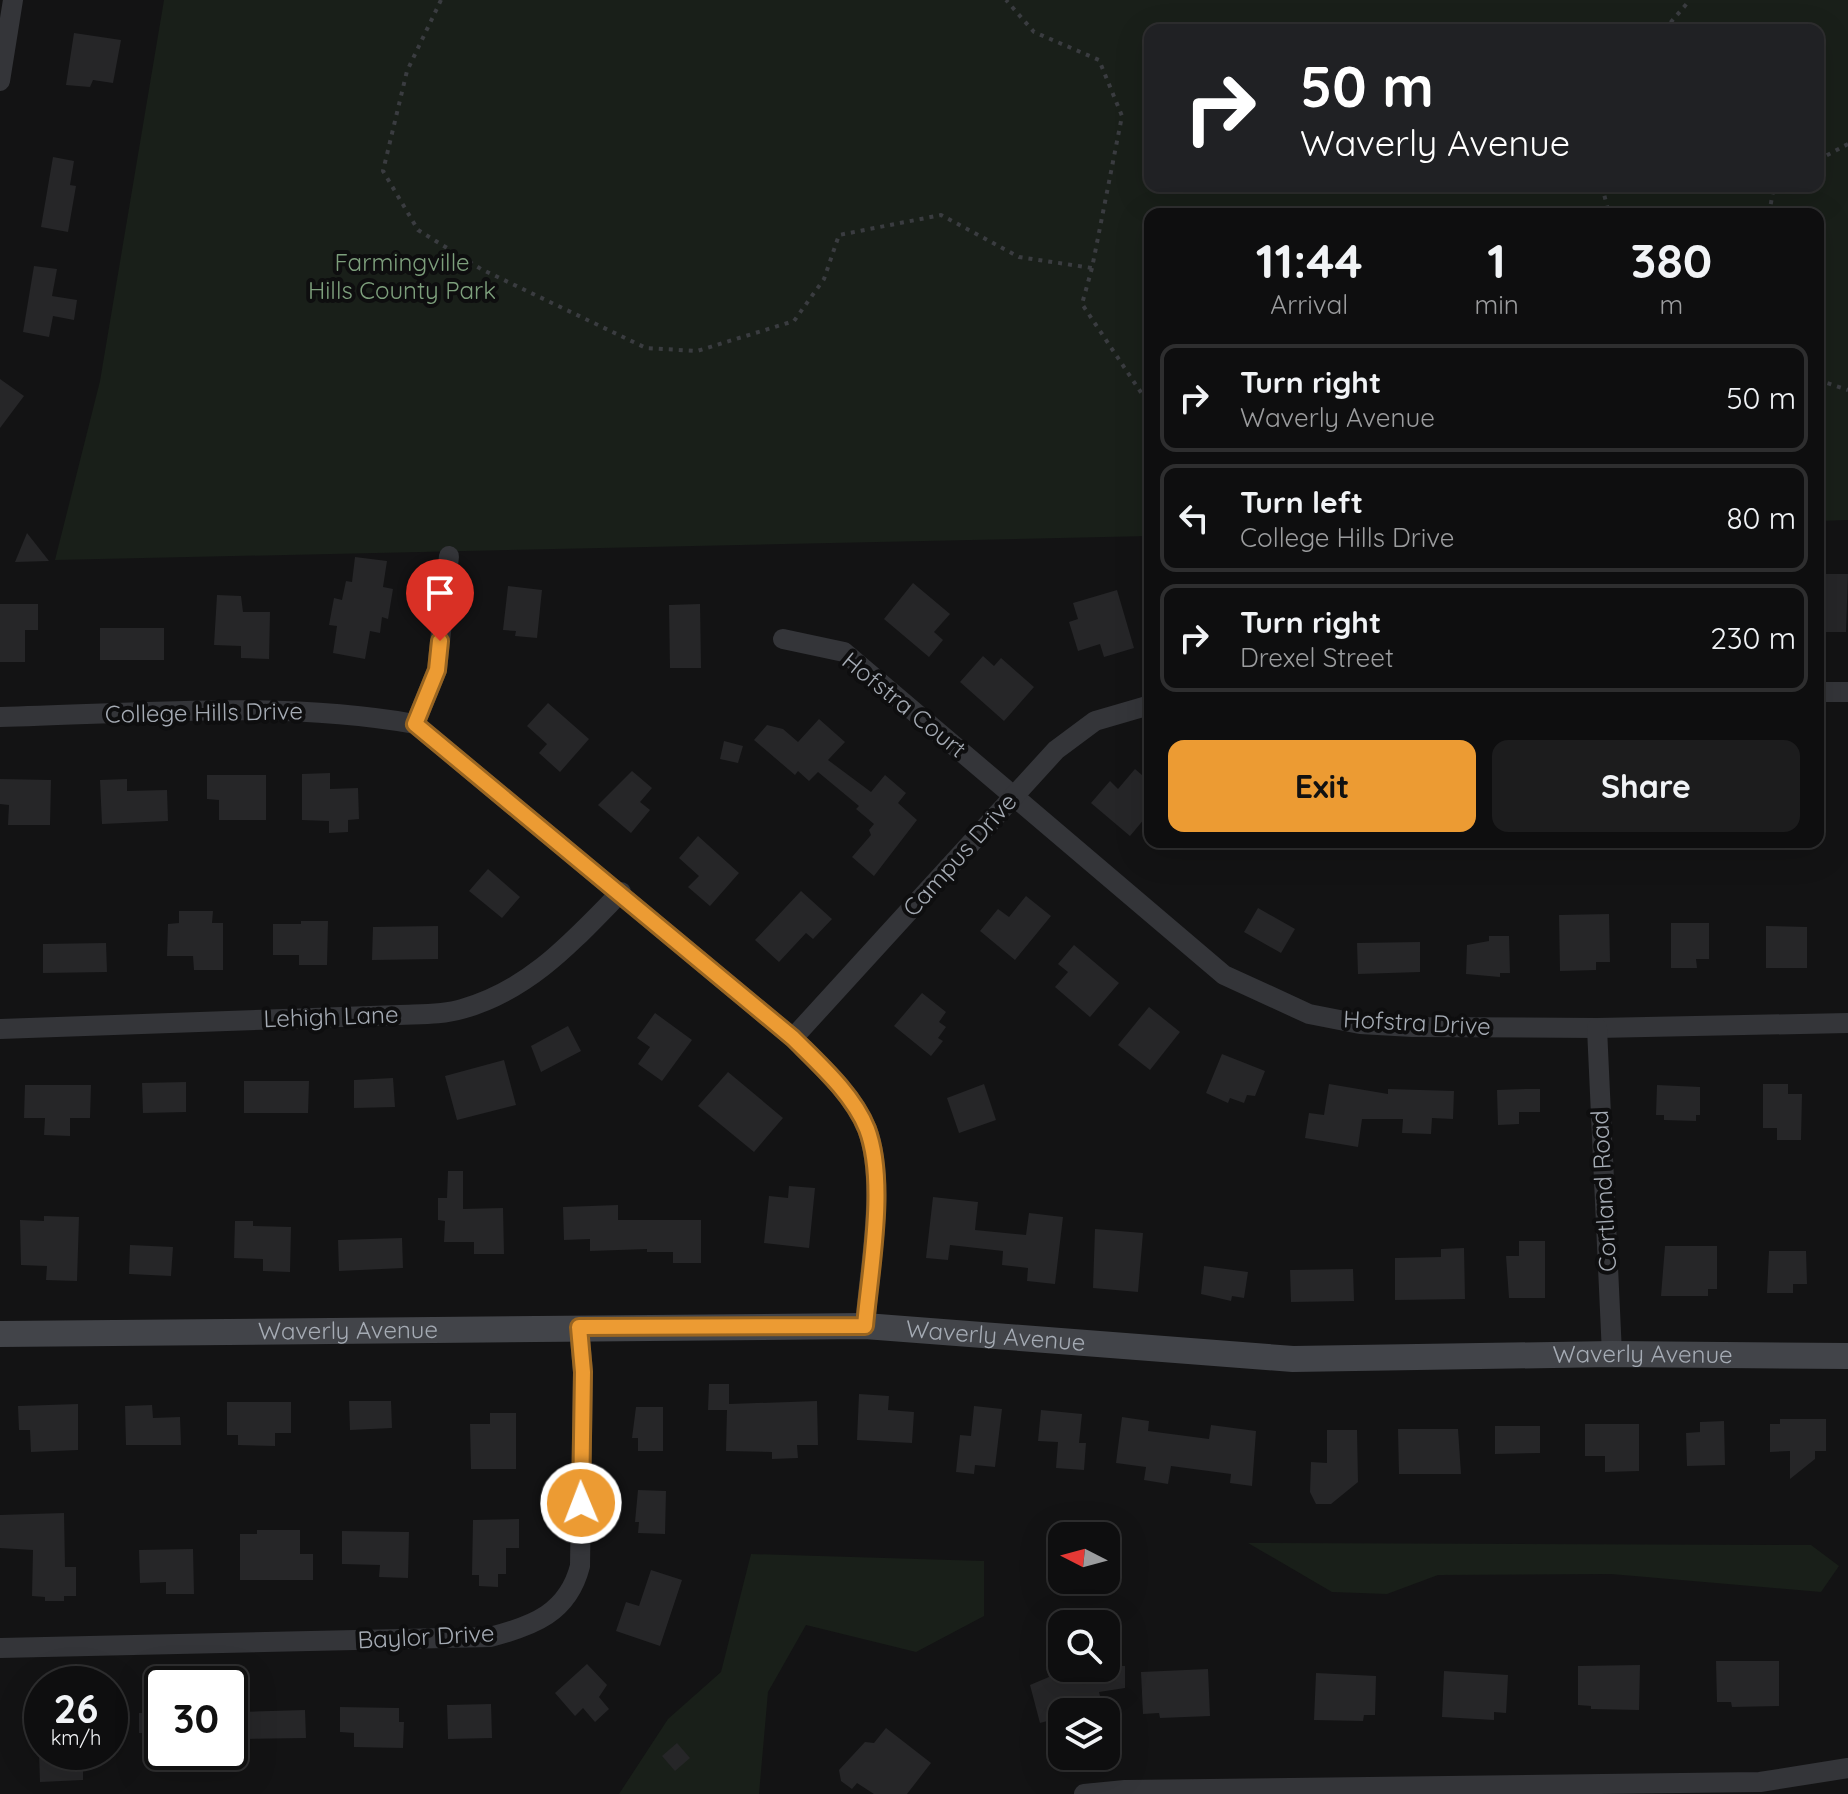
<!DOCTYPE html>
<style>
:root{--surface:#0e0e0f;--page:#1c1c1d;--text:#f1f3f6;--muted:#9b9c9e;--line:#2e2e2f;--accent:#ec9b33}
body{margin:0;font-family:Quicksand,sans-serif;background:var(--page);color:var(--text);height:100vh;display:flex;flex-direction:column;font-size:30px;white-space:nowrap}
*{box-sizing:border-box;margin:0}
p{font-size:26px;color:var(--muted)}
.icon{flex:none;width:44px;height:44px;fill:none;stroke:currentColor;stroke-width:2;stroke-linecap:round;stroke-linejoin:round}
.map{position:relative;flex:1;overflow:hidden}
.details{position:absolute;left:1144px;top:208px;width:680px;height:640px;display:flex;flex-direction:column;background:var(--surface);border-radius:16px;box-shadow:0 8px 32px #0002,0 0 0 2px var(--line)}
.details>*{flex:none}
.top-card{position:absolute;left:1144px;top:24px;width:680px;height:168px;border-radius:16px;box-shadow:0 8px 32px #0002,0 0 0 2px var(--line);background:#202124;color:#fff;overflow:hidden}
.needle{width:52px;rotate:276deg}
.buttons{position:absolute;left:1048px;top:1522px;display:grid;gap:16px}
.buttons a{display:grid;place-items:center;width:72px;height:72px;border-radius:16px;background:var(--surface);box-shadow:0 8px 32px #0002,0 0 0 2px var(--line);font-size:40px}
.speed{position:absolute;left:24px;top:1666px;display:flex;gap:16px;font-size:40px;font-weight:700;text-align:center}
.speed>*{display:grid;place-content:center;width:104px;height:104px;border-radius:50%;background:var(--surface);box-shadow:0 8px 32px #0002,0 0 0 2px var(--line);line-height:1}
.speed small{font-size:20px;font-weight:400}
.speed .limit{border:4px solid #111;border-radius:12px;background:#fff;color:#111}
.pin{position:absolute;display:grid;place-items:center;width:68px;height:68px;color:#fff;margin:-82px -34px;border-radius:50% 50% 50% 0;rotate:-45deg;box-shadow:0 0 8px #0007}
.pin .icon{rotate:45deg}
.me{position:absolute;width:88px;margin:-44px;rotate:359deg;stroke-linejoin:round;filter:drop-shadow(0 0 6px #0008)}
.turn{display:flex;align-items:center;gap:28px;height:168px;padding:0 24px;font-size:36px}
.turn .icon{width:104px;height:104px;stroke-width:2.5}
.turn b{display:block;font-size:56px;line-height:68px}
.eta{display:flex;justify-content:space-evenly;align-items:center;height:136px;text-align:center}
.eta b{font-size:48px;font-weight:700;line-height:56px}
.button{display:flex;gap:16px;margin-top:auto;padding:16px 24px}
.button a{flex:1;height:92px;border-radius:16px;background:var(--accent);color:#111;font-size:32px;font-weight:700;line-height:92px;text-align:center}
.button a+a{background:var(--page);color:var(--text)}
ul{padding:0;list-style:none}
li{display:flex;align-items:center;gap:24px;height:108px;margin:0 16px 12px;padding:0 8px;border:4px solid var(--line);border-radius:16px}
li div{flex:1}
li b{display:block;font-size:30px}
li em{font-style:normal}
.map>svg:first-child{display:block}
</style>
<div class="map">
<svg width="1848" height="1794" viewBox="0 0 1848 1794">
<rect width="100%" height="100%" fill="#131314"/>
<!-- green -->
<g fill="#191f19" fill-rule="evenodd">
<path d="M 164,0 L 1848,0 L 1848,520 L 1818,521 L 1818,214 L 1150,214 L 1150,536 L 55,560 L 100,381 ZM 1150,30 L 1818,30 L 1818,186 L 1150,186 Z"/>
<path d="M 1248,1543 L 1811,1545 L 1839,1566 L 1821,1592 L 1611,1574 L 1438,1575 L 1387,1594 L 1332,1592 Z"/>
<path d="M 751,1554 L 984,1561 L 984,1616 L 916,1652 L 806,1625 L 768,1692 L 759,1794 L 619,1794 L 668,1719 L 721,1672 Z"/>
</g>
<!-- building -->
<g fill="#262628">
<path d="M 74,33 L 121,40 L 113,83 L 93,80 L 90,87 L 66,85 Z"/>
<path d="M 53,157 L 74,161 L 70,185 L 76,186 L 68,232 L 41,227 Z"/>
<path d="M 34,266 L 57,269 L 52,296 L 77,300 L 74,320 L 53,316 L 49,337 L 23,332 Z"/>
<path d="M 0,379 L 24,396 L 0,428 Z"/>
<path d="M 27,533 L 49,561 L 15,562 Z"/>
<path d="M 355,557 L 387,561 L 383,587 L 393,589 L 388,619 L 382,617 L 380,633 L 370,631 L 365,659 L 333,653 L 337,626 L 329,625 L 334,598 L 342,600 L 346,581 L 352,582 Z"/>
<path d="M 1818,574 L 1848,574 L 1846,632 L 1818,632 Z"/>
<path d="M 913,583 L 950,614 L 934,632 L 943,640 L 929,657 L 884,619 Z"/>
<path d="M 508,586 L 542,590 L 537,638 L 515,636 L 516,631 L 503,630 Z"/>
<path d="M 1117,590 L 1134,648 L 1104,657 L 1100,644 L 1078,651 L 1069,622 L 1078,619 L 1073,603 Z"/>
<path d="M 217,595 L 241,596 L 243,612 L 270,612 L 269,659 L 241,658 L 241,646 L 214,645 Z"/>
<path d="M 0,604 L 38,604 L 38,630 L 25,630 L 25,662 L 0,662 Z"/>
<path d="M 700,604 L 701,668 L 670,668 L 669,605 Z"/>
<rect x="100" y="628" width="64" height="32"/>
<path d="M 983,656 L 994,666 L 1001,658 L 1034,687 L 1004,721 L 960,682 Z"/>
<path d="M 548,703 L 589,739 L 560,772 L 539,753 L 547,744 L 527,726 Z"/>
<path d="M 819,719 L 845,742 L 828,760 L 871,792 L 885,775 L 906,793 L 898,803 L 917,820 L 874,876 L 852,857 L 871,835 L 869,830 L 874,824 L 856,809 L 859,806 L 818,772 L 809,781 L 798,771 L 795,775 L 754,740 L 767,725 L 783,729 L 798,742 Z"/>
<path d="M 724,741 L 743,746 L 738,763 L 720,759 Z"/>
<path d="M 1135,769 L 1150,782 L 1150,812 L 1130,836 L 1091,803 L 1110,781 L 1118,789 Z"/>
<path d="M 632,771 L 652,788 L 640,802 L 650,810 L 631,833 L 598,805 Z"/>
<path d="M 330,773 L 330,789 L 358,788 L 359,819 L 348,820 L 348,832 L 329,833 L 329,821 L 302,820 L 302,774 Z"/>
<path d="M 207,775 L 266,775 L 266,820 L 219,820 L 219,800 L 207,799 Z"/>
<path d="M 0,779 L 51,780 L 50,825 L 8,825 L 9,805 L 0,804 Z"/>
<path d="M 127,779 L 127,791 L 167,790 L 168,821 L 102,824 L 100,780 Z"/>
<path d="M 698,836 L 739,873 L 710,906 L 688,887 L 699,876 L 679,858 Z"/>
<path d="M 488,869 L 520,897 L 502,918 L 469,891 Z"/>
<path d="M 801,891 L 832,919 L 813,939 L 806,933 L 779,962 L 755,940 Z"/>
<path d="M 1026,896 L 1051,916 L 1015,960 L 980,931 L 998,909 L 1009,917 Z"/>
<path d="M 1258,908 L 1295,929 L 1281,953 L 1244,932 Z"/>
<path d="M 179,911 L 213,911 L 212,923 L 223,923 L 223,970 L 194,970 L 193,956 L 167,956 L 168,924 L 179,923 Z"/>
<path d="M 1609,914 L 1610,962 L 1596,962 L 1596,970 L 1560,971 L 1559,915 Z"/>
<path d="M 301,921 L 328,921 L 327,965 L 299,965 L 299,955 L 273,955 L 273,924 L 301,924 Z"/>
<path d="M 1671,923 L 1709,923 L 1709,959 L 1696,959 L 1697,968 L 1671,968 Z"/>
<path d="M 438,926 L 438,959 L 372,960 L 373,927 Z"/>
<path d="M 1766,926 L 1807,927 L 1807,968 L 1766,968 Z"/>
<path d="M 1489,936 L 1509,936 L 1510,973 L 1500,973 L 1500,977 L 1466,974 L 1467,945 L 1489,941 Z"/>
<path d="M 1420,942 L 1420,972 L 1358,974 L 1357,943 Z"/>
<path d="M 106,943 L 107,972 L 43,973 L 43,944 Z"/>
<path d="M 1074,945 L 1119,983 L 1090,1017 L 1055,987 L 1068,972 L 1058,964 Z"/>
<path d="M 922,993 L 946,1012 L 939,1022 L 946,1027 L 938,1038 L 943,1041 L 931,1056 L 894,1026 Z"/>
<path d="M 1149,1007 L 1180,1032 L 1150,1070 L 1118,1045 Z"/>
<path d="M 655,1013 L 692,1040 L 662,1081 L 638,1064 L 650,1047 L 637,1038 Z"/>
<path d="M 568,1026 L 581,1051 L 541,1072 L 531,1046 Z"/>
<path d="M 1222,1054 L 1265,1071 L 1255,1096 L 1247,1095 L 1244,1103 L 1230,1098 L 1228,1103 L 1206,1093 Z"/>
<path d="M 504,1060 L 516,1105 L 457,1120 L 445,1076 Z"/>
<path d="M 728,1072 L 783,1118 L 754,1152 L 698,1106 Z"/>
<path d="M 393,1078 L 395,1107 L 354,1108 L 354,1080 Z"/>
<path d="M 244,1081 L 309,1081 L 308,1113 L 244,1113 Z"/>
<path d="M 186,1082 L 186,1112 L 143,1113 L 142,1083 Z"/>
<path d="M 984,1084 L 996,1120 L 959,1133 L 947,1098 Z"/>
<path d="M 1329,1084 L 1388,1094 L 1388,1089 L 1454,1091 L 1453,1119 L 1432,1118 L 1431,1134 L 1402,1133 L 1403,1119 L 1362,1119 L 1358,1147 L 1305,1138 L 1309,1113 L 1324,1115 Z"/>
<path d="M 1763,1084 L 1788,1084 L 1788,1094 L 1802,1094 L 1801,1140 L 1777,1140 L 1777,1128 L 1763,1128 Z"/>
<path d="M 25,1085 L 91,1085 L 90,1118 L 70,1118 L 70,1136 L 44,1135 L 45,1118 L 24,1118 Z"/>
<path d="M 1657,1085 L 1700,1087 L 1700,1115 L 1696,1115 L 1696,1121 L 1664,1120 L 1664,1115 L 1656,1115 Z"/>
<path d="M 1526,1089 L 1540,1089 L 1540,1112 L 1519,1112 L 1519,1124 L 1498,1125 L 1497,1090 Z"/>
<path d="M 448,1171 L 463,1171 L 463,1209 L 503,1208 L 504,1254 L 474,1254 L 474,1242 L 444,1242 L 445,1221 L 438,1220 L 438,1198 L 447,1198 Z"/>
<path d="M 789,1186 L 815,1188 L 809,1248 L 764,1243 L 769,1196 L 788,1198 Z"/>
<path d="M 933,1197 L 978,1202 L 975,1230 L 1026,1235 L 1029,1213 L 1063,1217 L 1055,1284 L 1027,1281 L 1028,1268 L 1002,1265 L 1003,1251 L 950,1245 L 948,1260 L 926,1258 Z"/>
<path d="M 618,1205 L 618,1220 L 701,1220 L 701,1263 L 673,1263 L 673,1252 L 647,1252 L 647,1249 L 590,1251 L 590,1239 L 564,1240 L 563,1207 Z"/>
<path d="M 44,1216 L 79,1217 L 77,1281 L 46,1280 L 47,1266 L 21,1265 L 20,1220 L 44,1221 Z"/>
<path d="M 235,1221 L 253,1221 L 253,1226 L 291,1227 L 290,1272 L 263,1271 L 263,1259 L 234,1258 Z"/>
<path d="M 1095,1229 L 1143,1233 L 1138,1292 L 1093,1288 Z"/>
<path d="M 402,1238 L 403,1268 L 339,1271 L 338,1240 Z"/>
<path d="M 1519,1241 L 1545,1241 L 1545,1298 L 1509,1298 L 1506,1256 L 1519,1256 Z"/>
<path d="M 130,1245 L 173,1247 L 171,1276 L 129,1274 Z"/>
<path d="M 1665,1246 L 1717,1246 L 1717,1289 L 1708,1289 L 1708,1296 L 1661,1296 Z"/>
<path d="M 1464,1248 L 1465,1299 L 1395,1300 L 1395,1258 L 1441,1257 L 1441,1249 Z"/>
<path d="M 1769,1251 L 1806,1251 L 1807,1284 L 1793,1284 L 1793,1293 L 1767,1293 Z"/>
<path d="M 1204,1266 L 1248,1272 L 1244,1298 L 1232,1296 L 1231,1301 L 1201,1294 Z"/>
<path d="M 1353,1269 L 1354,1301 L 1291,1302 L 1290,1270 Z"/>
<path d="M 709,1384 L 729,1384 L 729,1404 L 817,1401 L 818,1445 L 797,1445 L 798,1458 L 772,1459 L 772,1452 L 726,1451 L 727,1410 L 708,1410 Z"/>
<path d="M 859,1394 L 889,1396 L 888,1410 L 914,1412 L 912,1443 L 857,1440 Z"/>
<path d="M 349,1401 L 391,1401 L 392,1428 L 350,1430 Z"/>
<path d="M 227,1402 L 291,1402 L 291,1433 L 275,1433 L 275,1446 L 238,1445 L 238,1435 L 227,1435 Z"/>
<path d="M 78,1404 L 78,1450 L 31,1452 L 30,1430 L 19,1430 L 18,1406 Z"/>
<path d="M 152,1405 L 153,1418 L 180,1417 L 181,1445 L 126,1445 L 125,1406 Z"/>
<path d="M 974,1406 L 1002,1409 L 995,1467 L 975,1465 L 974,1474 L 956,1472 L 960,1435 L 971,1436 Z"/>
<path d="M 636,1407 L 663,1407 L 663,1451 L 638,1451 L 638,1438 L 632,1438 Z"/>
<path d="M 1041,1410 L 1082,1414 L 1079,1443 L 1086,1443 L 1084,1470 L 1056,1468 L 1058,1442 L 1038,1441 Z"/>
<path d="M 490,1413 L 516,1413 L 516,1469 L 471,1469 L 470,1424 L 490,1424 Z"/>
<path d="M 1122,1417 L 1149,1421 L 1148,1431 L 1209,1439 L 1211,1425 L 1256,1431 L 1252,1486 L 1230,1483 L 1231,1474 L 1171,1466 L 1168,1484 L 1144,1480 L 1146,1467 L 1116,1463 Z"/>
<path d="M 1780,1419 L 1826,1419 L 1826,1451 L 1815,1451 L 1815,1459 L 1790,1479 L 1790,1451 L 1770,1452 L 1770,1424 L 1780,1424 Z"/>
<path d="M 1724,1421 L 1725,1465 L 1687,1466 L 1686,1433 L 1700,1432 L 1700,1422 Z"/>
<path d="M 1585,1424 L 1639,1424 L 1639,1471 L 1605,1472 L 1605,1456 L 1585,1456 Z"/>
<path d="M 1495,1426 L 1540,1426 L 1540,1453 L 1495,1454 Z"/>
<path d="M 1398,1429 L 1458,1429 L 1461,1474 L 1399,1474 Z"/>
<path d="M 1327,1430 L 1357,1430 L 1358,1482 L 1331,1504 L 1316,1504 L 1310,1492 L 1311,1462 L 1327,1463 Z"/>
<path d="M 638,1490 L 666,1491 L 665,1534 L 638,1533 L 639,1522 L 635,1522 Z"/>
<path d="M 64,1513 L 65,1567 L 76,1567 L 76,1596 L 64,1596 L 64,1601 L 45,1601 L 45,1597 L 32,1596 L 33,1550 L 0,1548 L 0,1515 Z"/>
<path d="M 519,1519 L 519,1548 L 506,1548 L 506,1574 L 498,1574 L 498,1587 L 479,1586 L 479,1575 L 472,1575 L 473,1520 Z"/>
<path d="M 257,1530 L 300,1530 L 300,1554 L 313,1554 L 313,1580 L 240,1580 L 240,1534 L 257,1534 Z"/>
<path d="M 342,1531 L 409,1532 L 408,1578 L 379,1577 L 380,1565 L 342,1564 Z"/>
<path d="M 193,1549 L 194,1594 L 166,1594 L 166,1582 L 140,1583 L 139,1550 Z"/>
<path d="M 651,1570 L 682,1580 L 660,1646 L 616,1631 L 626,1602 L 639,1606 Z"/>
<path d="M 1716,1661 L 1779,1661 L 1779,1706 L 1732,1707 L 1731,1702 L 1717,1702 Z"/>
<path d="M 587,1664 L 607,1685 L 599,1697 L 609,1709 L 595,1722 L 583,1708 L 575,1716 L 555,1693 Z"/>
<path d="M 1640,1665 L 1639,1710 L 1591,1709 L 1591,1706 L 1578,1705 L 1578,1666 Z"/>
<path d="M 1106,1666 L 1125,1666 L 1125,1688 L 1099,1692 L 1104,1712 L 1062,1712 L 1062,1717 L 1040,1723 L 1030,1685 L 1049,1677 L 1046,1668 L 1081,1672 Z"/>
<path d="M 1208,1669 L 1210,1716 L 1160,1718 L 1159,1713 L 1143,1714 L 1141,1672 Z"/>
<path d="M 1444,1671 L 1508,1675 L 1506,1713 L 1494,1712 L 1494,1720 L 1442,1717 Z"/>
<path d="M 1316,1673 L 1376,1676 L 1375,1715 L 1364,1715 L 1363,1721 L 1314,1720 Z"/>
<path d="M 491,1704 L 492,1738 L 448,1739 L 447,1705 Z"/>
<path d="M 340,1707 L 399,1708 L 399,1722 L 404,1722 L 403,1748 L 354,1747 L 354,1733 L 340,1732 Z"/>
<path d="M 305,1710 L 306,1738 L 242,1739 L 242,1712 Z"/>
<rect x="139" y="1713" width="23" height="20"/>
<path d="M 886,1728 L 931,1763 L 907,1794 L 874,1794 L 857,1783 L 852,1789 L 841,1781 L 839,1770 L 865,1742 L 874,1743 Z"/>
<path d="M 677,1743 L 690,1758 L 675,1771 L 662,1756 Z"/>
<path d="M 39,1752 L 83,1752 L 83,1780 L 40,1782 Z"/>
</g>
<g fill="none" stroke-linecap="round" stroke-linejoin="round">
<!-- path -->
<g stroke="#3a3c40" stroke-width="4" stroke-dasharray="4 6" stroke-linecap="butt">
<path d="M 441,0 L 407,71 L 383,171 L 418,230 L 481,269 L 646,348 L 697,351 L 794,321 L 824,279 L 839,235 L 941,215 L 1019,257 L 1092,268 L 1122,116 L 1099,60 L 1034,32 L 1006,0"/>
<path d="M 1664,30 L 1690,0"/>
<path d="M 1818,160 L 1848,144"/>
<path d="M 1602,186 L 1609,214"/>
<path d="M 1769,214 L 1774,186"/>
<path d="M 1092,268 L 1082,304 L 1150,406"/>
<path d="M 1818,380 L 1848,390"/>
</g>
<!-- street -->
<g stroke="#343539" stroke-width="20">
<path d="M 0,81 L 13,0"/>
<path d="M 783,639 L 844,652 L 1224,975 L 1309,1014 L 1360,1024 L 1413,1027 L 1597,1028 L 1848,1023"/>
<path d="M 1818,692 L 1848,692"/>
<path d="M 0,717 C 139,714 278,700 415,724 L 793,1038 C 819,1064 853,1094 867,1129 C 887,1182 869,1269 865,1326"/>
<path d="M 415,724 L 437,670 L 449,556"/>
<path d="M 1597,1028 L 1612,1354"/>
<path d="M 0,1029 L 399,1015 C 419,1014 442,1015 462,1009 C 530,990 573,941 621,892"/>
<path d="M 793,1038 L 1056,750 L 1095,721 L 1150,705"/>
<path d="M 0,1648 L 490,1637 C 533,1626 568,1613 580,1566 L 583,1372 L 579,1327"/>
<path d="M 1084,1794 L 1125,1790 L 1760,1782 L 1848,1768"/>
</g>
<!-- secondary -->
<path stroke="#424449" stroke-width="26" id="s1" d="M 0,1334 L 865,1326 L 1293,1359 L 1612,1354 L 1848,1356"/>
</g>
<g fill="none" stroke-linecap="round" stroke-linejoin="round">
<!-- route casing -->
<g stroke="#996521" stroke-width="20">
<path id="route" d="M 440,641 L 437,670 L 415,724 L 793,1038 C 819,1064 853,1094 867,1129 C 887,1182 870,1269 865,1326 L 579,1327 L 583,1372 L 581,1503"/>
</g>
<!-- route -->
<use href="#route" stroke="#ec9b33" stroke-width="14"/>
</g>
<g text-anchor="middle" stroke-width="8" stroke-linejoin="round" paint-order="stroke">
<!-- park labels -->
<g font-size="24" fill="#7d9f7c" stroke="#0e0e0f">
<text x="402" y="271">Farmingville<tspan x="402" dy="28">Hills County Park</tspan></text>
</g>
<!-- street labels -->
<g font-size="24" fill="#a5abb4" stroke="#0e0e0f">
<text transform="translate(904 705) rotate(39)" y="8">Hofstra Court</text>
<text transform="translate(204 713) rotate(-1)" y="8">College Hills Drive</text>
<text transform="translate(960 855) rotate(-48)" y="8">Campus Drive</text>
<text transform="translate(331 1017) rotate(-2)" y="8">Lehigh Lane</text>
<text transform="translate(1417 1023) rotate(3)" y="8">Hofstra Drive</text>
<text transform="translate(1604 1191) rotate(-93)" y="8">Cortland Road</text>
<text dy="8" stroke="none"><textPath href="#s1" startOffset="348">Waverly Avenue</textPath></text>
<text dy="8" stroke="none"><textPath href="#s1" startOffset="996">Waverly Avenue</textPath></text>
<text dy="8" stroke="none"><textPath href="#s1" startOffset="1644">Waverly Avenue</textPath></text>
<text transform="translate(426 1637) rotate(-3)" y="8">Baylor Drive</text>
</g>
</g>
</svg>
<div class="buttons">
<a><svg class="needle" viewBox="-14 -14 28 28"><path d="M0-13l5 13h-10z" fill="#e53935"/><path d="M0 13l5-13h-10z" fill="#9b9c9e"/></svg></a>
<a><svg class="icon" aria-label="search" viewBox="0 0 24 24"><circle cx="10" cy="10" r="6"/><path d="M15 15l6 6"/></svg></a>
<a><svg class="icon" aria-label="layers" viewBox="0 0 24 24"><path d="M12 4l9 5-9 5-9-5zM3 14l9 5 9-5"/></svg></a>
</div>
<div class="speed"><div>26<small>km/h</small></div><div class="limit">30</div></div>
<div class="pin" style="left:440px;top:641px;background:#d93025"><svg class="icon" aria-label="arrive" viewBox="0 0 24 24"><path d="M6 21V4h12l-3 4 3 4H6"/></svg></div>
<svg class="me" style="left:581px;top:1503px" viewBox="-20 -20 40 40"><circle r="17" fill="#ec9b33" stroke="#fff" stroke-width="3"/><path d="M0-11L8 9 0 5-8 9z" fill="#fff"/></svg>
<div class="top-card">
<div class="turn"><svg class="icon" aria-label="right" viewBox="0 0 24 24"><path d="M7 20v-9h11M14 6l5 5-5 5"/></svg><div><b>50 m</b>Waverly Avenue</div></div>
</div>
<section class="details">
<div class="eta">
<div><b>11:44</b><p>Arrival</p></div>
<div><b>1</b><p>min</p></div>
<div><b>380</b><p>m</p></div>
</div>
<ul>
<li><svg class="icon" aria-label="right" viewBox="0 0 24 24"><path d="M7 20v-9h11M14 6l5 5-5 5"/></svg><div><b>Turn right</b><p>Waverly Avenue</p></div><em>50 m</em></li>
<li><svg class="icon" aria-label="left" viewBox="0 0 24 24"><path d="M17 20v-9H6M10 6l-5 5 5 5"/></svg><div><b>Turn left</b><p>College Hills Drive</p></div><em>80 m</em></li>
<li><svg class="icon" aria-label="right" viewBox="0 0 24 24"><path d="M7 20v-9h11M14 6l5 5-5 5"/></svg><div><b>Turn right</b><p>Drexel Street</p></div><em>230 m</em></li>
</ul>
<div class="button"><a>Exit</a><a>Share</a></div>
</section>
</div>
